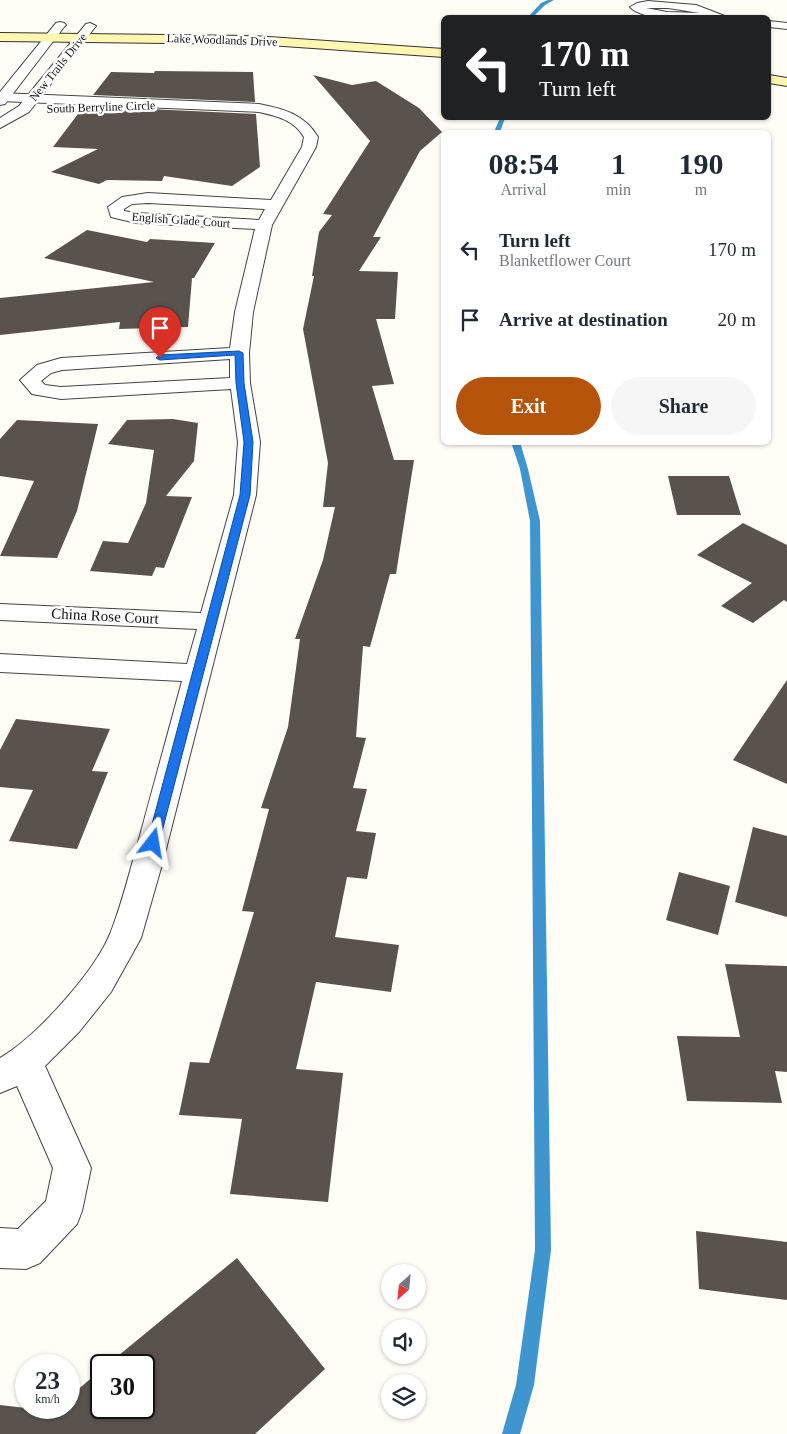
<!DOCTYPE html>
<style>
:root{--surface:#fff;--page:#f6f6f7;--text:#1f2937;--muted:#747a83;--accent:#b45309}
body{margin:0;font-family:"Times New Roman",serif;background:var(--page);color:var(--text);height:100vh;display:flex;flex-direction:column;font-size:19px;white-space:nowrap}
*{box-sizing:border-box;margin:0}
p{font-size:16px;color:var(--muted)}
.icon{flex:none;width:28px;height:28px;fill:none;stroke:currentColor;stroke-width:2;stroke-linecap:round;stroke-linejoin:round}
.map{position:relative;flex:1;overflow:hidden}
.details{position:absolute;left:441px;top:130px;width:330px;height:315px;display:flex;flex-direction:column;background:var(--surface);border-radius:8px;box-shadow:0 1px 4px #0004}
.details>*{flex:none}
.banner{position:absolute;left:441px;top:15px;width:330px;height:105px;border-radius:8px;box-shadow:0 1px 4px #0004;background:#202124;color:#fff;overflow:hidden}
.needle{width:32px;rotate:207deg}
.buttons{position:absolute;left:381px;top:1264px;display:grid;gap:10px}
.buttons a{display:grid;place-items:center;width:45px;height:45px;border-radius:50%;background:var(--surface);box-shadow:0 1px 4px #0004;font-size:25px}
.speed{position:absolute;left:15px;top:1354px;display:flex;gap:10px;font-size:25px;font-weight:700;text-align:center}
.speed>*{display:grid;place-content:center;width:65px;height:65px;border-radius:50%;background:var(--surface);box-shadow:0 1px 4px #0004;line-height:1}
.speed small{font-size:12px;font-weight:400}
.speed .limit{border:2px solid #111;border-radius:8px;background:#fff;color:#111}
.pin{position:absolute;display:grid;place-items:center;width:42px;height:42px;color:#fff;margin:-51px -21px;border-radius:50% 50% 50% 0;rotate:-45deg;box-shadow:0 0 5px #0007}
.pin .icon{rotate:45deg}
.me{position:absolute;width:55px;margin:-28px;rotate:14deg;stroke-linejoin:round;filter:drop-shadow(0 0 4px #0008)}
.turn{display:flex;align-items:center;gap:18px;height:105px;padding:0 15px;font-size:22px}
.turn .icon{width:65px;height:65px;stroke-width:2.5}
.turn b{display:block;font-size:35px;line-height:42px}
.eta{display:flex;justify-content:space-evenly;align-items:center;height:85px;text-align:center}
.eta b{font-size:30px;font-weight:800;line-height:35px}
.action{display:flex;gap:10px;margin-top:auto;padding:10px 15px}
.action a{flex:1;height:58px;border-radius:30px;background:var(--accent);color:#fff;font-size:20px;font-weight:800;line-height:58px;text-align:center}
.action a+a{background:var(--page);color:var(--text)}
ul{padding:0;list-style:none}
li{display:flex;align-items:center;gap:15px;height:70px;padding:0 15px}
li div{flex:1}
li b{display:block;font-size:19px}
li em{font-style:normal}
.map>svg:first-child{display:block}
</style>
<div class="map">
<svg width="787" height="1434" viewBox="0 0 787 1434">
<rect width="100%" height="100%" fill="#fffdf5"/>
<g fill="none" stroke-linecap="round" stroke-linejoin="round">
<!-- stream -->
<g fill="#3f96cf" fill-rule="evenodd">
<path d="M 548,0 L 554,0 L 545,5 L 532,18 L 527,18 L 541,3 Z"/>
<path d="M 500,118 L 505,118 L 500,132 L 494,132 Z"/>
<path d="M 511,442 L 520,442 L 528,469 L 540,521 L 551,1250 L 534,1385 L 520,1434 L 502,1434 L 516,1385 L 535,1250 L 530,521 L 520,469 Z"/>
</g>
</g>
<!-- building -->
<g fill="#5a524d">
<path d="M 155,71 L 253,72 L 255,102 L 93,95 L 111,72 L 154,73 Z"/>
<path d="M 313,75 L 352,85 L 376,81 L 419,108 L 442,132 L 420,151 L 373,237 L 381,237 L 359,271 L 398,272 L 395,319 L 376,319 L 394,384 L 372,386 L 394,460 L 414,460 L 396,574 L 390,574 L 370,647 L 363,646 L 356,737 L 366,738 L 353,788 L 367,789 L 356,831 L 376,833 L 367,879 L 347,877 L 335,937 L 399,945 L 391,992 L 316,982 L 296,1069 L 343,1073 L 328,1202 L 230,1194 L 242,1119 L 179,1115 L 190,1062 L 209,1063 L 254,912 L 242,911 L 269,809 L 261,808 L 288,727 L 300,639 L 295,639 L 323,560 L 335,507 L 323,507 L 328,463 L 303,329 L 314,276 L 312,276 L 319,232 L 332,215 L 323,214 L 370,141 Z"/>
<path d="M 84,106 L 256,114 L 260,167 L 232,186 L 164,176 L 162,181 L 107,180 L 99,184 L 51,172 L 98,149 L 53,147 Z"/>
<path d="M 87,230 L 147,242 L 150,239 L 215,243 L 194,278 L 192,278 L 188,327 L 119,329 L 120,322 L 0,335 L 0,298 L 154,282 L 44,258 Z"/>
<path d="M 173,419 L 198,423 L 194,461 L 166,496 L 192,497 L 164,568 L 156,567 L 152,576 L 90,571 L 103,541 L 128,543 L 146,503 L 154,450 L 108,444 L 127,420 Z"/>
<path d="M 17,420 L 98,424 L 77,511 L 57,558 L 0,556 L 34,481 L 0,476 L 0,439 Z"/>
<path d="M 668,476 L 729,476 L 741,515 L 677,515 Z"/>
<path d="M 743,523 L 787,545 L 787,602 L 784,600 L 753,623 L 721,606 L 752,583 L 697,555 Z"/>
<path d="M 787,680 L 787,784 L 733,760 Z"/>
<path d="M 16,719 L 110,729 L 92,771 L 108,772 L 77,849 L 9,841 L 33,790 L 0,787 L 0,750 Z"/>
<path d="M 753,827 L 787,836 L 787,917 L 735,902 Z"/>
<path d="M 679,872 L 730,886 L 718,935 L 666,920 Z"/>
<path d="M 725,964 L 787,966 L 787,1072 L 775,1071 L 782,1103 L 687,1101 L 677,1036 L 740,1037 Z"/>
<path d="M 696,1231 L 787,1242 L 787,1300 L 699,1289 Z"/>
<path d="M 237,1258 L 325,1369 L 255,1434 L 0,1434 L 0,1405 L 26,1408 L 69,1408 L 69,1397 L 101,1370 L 101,1408 L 144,1408 L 144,1365 L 107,1365 Z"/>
</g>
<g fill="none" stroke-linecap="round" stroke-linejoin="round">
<!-- minor casing -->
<g stroke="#444" stroke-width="2">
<g id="minor">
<path d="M 648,1 L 696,5 L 730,18 C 707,18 646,24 630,7 L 637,3 ZM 646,8 L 668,8 L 700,13 L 667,12 Z"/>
<path d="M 769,21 L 787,23 L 787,29 L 769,27 Z"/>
<path d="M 0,93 L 259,104 C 284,109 304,114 318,137 L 316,147 L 272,225 L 253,312 L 249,353 L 250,383 L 260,442 L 256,495 L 163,861 L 141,938 L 111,992 L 79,1032 L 45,1066 L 91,1168 L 82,1211 L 77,1224 L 40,1263 L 26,1269 L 0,1268 L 0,1228 L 18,1229 L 46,1201 L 53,1168 L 17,1086 L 0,1093 L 0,1058 C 36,1037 94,973 110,934 C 122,904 130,870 139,839 C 153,786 168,734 182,681 L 0,672 L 0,654 L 187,664 L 197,629 L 0,620 L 0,604 L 201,613 L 234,495 L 238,442 L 231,389 L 61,399 L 32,394 L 20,380 L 37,365 L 61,358 L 230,348 L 235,312 L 255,229 L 136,223 L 111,217 L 108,207 L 122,197 L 148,193 L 271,200 L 302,147 L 304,137 C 294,120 277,116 259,112 L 0,101 ZM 148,203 L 265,209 L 259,220 L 136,213 L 124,211 L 124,209 L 132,204 ZM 230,359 L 230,378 L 61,387 L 45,385 L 41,381 L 51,373 L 62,370 Z"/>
</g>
</g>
<!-- tertiary casing -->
<g stroke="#444" stroke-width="2">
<g id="tertiary">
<path d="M 60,22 L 64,23 L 66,25 L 64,27 L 5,104 L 0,105 L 0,92 L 56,23 Z"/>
<path d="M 90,23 L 96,26 L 29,112 L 0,128 L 0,118 L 19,106 L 86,24 Z"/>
</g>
</g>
<!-- secondary casing -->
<g stroke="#333" stroke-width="2">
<g id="secondary">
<path d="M 0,33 L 253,36 L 444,49 L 444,57 L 253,44 L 0,41 Z"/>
<path d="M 769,75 L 787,78 L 787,86 L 769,83 Z"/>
</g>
</g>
<!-- minor -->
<use href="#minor" fill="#fff" fill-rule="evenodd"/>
<!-- tertiary -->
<use href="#tertiary" fill="#fff" fill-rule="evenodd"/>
<!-- secondary -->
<use href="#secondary" fill="#fff6b0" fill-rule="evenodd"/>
</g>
<!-- route -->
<path fill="#1a73e8" stroke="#114b97" d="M 239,351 L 243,353 L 244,383 L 253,442 L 250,495 L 159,843 L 158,846 L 149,846 L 147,843 L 240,495 L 244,442 L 236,383 L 235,355 L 160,360 L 156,358 L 160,355 Z"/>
<g text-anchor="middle" stroke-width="5" stroke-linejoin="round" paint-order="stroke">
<!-- far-street labels -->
<g font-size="12" fill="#111" stroke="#fff">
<text transform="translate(222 40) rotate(2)" y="4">Lake Woodlands Drive</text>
<text transform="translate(58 67) rotate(-51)" y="4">New Trails Drive</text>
<text transform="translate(101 107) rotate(-2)" y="4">South Berryline Circle</text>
<text transform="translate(181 220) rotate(4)" y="4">English Glade Court</text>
</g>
<!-- street labels -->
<g font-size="15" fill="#111" stroke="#fff">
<text transform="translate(105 616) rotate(3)" y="5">China Rose Court</text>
</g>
</g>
</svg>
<div class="buttons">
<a><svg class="needle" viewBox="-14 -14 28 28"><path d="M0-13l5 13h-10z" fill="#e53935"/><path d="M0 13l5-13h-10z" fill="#747a83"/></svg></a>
<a><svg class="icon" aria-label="sound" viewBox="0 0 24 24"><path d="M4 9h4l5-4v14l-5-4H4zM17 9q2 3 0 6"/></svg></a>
<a><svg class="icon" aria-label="layers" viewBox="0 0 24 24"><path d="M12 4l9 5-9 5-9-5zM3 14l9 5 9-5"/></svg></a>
</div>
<div class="speed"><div>23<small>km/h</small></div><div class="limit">30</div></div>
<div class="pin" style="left:160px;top:358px;background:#d93025"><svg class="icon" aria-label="arrive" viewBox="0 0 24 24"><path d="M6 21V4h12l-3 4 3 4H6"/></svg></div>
<svg class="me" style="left:153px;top:843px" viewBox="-20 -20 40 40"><path d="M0-17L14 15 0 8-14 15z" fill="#1a73e8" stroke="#fff" stroke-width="4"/></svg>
<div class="banner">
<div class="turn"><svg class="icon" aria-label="left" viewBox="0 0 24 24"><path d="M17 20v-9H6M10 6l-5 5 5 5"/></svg><div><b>170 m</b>Turn left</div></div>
</div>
<section class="details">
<div class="eta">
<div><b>08:54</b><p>Arrival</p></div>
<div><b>1</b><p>min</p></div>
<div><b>190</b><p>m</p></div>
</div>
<ul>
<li><svg class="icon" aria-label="left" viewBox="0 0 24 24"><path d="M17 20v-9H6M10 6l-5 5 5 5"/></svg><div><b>Turn left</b><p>Blanketflower Court</p></div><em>170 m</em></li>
<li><svg class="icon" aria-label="arrive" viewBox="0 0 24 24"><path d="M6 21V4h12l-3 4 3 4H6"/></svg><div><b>Arrive at destination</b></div><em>20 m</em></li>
</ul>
<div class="action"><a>Exit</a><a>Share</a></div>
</section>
</div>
